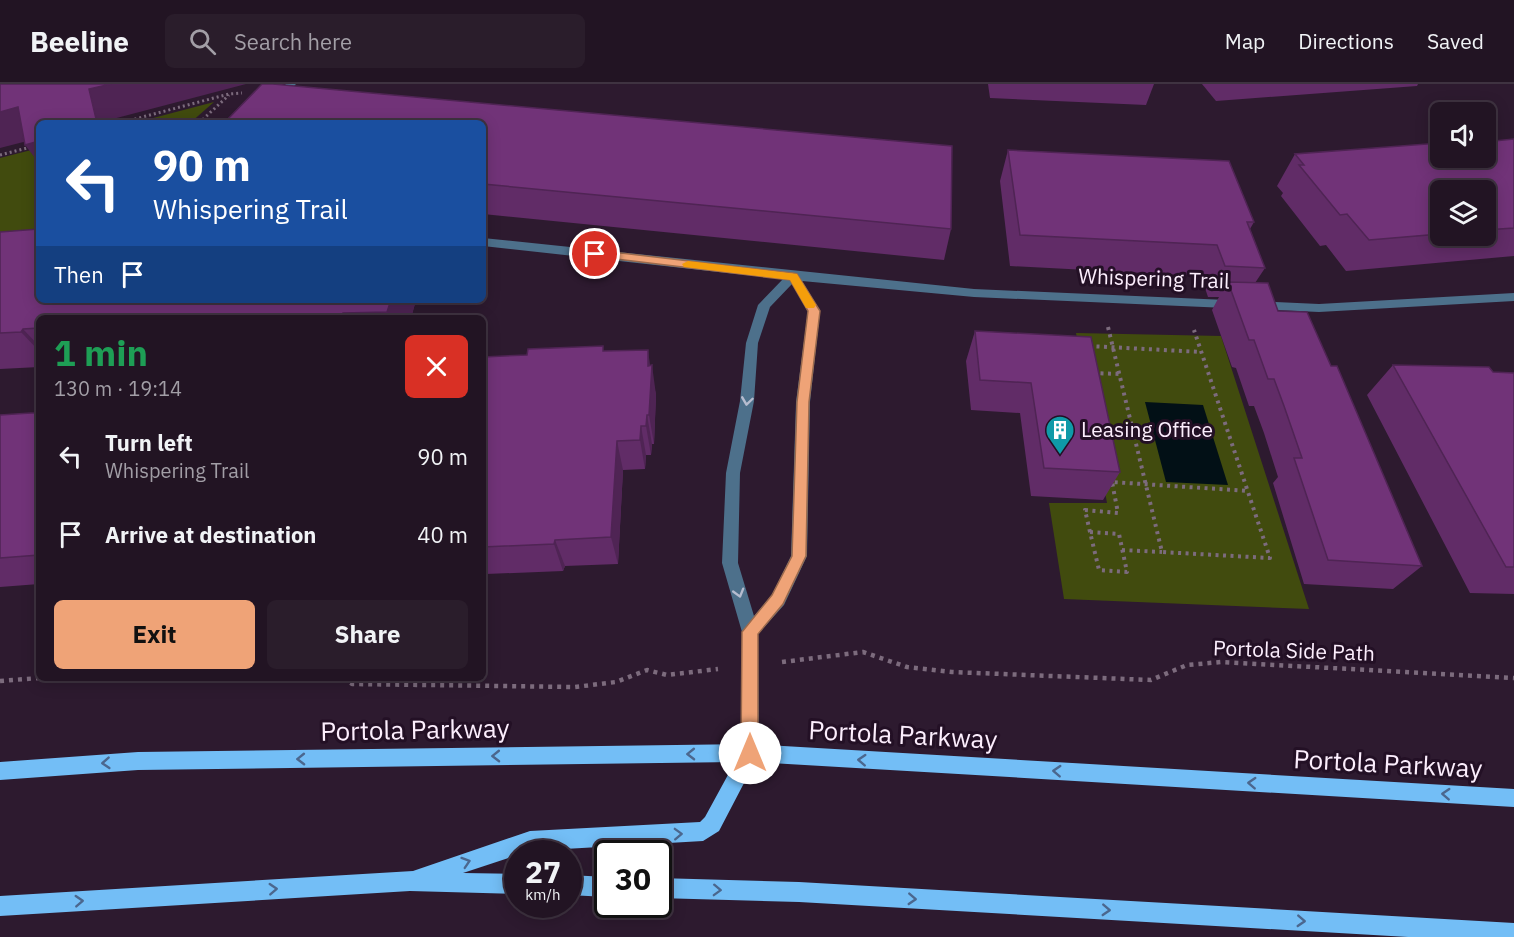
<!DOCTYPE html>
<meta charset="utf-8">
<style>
:root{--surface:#221423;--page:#2a1d2b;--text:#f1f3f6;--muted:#a29ea6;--line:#3f3341;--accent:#efa377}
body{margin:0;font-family:"IBM Plex Sans",sans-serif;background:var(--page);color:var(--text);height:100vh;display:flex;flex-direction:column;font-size:22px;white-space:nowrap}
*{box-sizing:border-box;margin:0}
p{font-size:20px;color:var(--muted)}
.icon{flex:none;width:33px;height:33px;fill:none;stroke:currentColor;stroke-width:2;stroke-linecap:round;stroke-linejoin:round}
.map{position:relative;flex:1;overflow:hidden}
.drawer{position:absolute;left:36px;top:231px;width:450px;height:366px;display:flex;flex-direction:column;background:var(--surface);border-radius:9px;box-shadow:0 3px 15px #0003,0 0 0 2px var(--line)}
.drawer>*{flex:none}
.hud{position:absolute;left:36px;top:36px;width:450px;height:183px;border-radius:9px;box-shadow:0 3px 15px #0003,0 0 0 2px var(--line);background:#1a4fa0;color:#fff;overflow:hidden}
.fabs{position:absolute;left:1430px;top:18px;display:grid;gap:12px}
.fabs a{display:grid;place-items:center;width:66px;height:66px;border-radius:9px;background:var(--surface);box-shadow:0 3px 15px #0003,0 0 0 2px var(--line);font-size:30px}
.speed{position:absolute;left:504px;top:756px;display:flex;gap:12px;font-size:30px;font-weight:700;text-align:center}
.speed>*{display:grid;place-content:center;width:78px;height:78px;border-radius:50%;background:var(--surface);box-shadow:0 3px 15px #0003,0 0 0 2px var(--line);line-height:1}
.speed small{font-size:15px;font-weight:400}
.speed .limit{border:3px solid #111;border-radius:9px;background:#fff;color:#111}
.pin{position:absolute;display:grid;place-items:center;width:51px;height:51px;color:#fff;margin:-26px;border:3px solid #fff;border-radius:50%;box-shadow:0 2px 6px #0007}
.me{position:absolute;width:66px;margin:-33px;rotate:0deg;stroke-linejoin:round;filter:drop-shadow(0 0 4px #0008)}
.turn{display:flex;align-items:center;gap:21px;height:126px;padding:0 18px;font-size:27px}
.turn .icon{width:78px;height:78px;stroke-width:2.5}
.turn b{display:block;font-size:42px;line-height:51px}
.then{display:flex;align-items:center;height:57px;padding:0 18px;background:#0003;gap:12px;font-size:22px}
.round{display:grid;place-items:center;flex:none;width:63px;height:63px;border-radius:9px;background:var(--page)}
.headline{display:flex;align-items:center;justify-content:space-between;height:102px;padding:0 18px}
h1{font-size:36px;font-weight:700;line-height:45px;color:#1e9e55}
.cta{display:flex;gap:12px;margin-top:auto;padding:12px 18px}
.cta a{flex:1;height:69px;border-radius:9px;background:var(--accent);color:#111;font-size:24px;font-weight:700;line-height:69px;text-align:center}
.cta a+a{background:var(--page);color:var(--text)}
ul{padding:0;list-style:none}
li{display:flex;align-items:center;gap:18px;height:78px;padding:0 18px}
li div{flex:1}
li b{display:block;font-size:22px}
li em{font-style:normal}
header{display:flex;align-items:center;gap:36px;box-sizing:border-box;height:84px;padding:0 30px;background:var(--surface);border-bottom:2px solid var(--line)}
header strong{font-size:28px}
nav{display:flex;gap:33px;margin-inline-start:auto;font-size:21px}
.search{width:420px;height:54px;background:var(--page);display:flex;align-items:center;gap:15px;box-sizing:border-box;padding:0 21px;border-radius:9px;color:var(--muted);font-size:22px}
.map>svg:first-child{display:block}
</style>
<header>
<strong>Beeline</strong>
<div class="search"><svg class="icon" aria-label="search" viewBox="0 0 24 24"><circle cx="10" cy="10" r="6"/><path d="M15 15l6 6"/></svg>Search here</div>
<nav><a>Map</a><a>Directions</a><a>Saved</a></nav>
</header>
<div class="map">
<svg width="1514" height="853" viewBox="0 0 1514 853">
<rect width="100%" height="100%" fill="#2d1a2f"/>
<!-- green -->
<g fill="#414b0e">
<path d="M 214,18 L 190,39 L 134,39 Z"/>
<path d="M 39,64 L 39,172 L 0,174 L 0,74 Z"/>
<path d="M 1076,249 L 1221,252 L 1309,525 L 1064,515 L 1049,419 L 1107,419 Z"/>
</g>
<!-- water -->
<path fill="#021016" d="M 1145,318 L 1203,321 L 1228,401 L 1166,398 Z"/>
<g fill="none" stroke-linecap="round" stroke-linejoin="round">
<!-- path-far2 -->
<g stroke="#7c6b7d" stroke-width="3" stroke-dasharray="2 3" stroke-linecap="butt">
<path d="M 120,39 L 229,10 L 242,9"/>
<path d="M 199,39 L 229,11"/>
<path d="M 0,71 L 39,61"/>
</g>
<!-- path-far1 -->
<g stroke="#7c6b7d" stroke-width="4" stroke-dasharray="3 4.5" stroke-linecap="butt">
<path d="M 1108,243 L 1162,468 L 1270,474 L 1194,246"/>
<path d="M 1089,262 L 1201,268"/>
<path d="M 1093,289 L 1120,290"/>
<path d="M 1090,448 L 1119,450 L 1127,488 L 1099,486 Z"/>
<path d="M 1090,448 L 1085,426 L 1118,429 L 1112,398 L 1248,407"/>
<path d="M 1122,466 L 1162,468"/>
</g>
<!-- path -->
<g stroke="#7c6b7d" stroke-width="4.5" stroke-dasharray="4 5" stroke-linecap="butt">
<path d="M 782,578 L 863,568 L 907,583 L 952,588 L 1151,596 L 1187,581 L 1221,578 L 1514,594"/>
<path d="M 343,594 L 352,600 L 575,603 L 616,598 L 647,586 L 667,591 L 718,585"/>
<path d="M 0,597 L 39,594"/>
</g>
<!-- minor -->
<g fill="#4d708b" fill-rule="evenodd">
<path d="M 286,0 L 296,0 L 258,39 L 247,39 Z"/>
<path d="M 483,154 L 974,205 L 1319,220 L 1514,209 L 1514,217 L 1319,228 L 974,213 L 802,197 L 820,227 L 810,318 L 807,472 L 784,521 L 758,550 L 759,669 L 756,675 L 750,678 L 744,675 L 741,669 L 742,548 L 722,479 L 726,389 L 740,317 L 746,259 L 758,221 L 783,195 L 483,162 ZM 792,200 L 808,227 L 796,318 L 791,472 L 772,511 L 754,532 L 738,479 L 740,389 L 754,317 L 758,259 L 770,223 Z"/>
</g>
<!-- primary -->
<g fill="#73bef6" fill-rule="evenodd">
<path d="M 750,660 L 1514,705 L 1514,723 L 755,678 L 719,747 L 703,757 L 530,767 L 463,789 L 518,790 L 518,810 L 410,807 L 0,832 L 0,812 L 413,787 L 530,747 L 700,738 L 705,733 L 735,678 L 138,686 L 0,696 L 0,678 L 138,668 Z"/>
<path d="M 568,791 L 608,793 L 608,813 L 568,811 Z"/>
<path d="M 658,794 L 799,798 L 1514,839 L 1514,853 L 1408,853 L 799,818 L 658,814 Z"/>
</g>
</g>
<!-- wall -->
<g fill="#612c67" fill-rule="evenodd">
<path d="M 988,0 L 1154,0 L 1146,21 L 990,14 Z"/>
<path d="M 1202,0 L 1418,0 L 1417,2 L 1216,17 Z"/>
<path d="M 483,39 L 951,145 L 944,176 L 483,130 Z"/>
<path d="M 1514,55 L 1514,172 L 1346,187 L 1326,161 L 1320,162 L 1281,112 L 1283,109 L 1277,102 L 1295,70 L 1494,57 ZM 1440,106 L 1485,106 L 1485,152 L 1440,152 Z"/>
<path d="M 1008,66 L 1254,138 L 1250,145 L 1265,184 L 1255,199 L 1278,227 L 1331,282 L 1422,482 L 1393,505 L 1304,500 L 1273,399 L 1278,393 L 1264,349 L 1254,322 L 1249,322 L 1236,284 L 1232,283 L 1212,226 L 1219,213 L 1208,213 L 1201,192 L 1010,182 L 1000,97 Z"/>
<path d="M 0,148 L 39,216 L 416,216 L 411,234 L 39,234 L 39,283 L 0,285 Z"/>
<path d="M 975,247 L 1091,253 L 1120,388 L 1103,416 L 1031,412 L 1020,329 L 971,326 L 966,277 Z"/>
<path d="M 604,267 L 650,282 L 656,311 L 654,360 L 652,360 L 651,371 L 646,371 L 645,385 L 623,386 L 618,480 L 565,482 L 563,487 L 486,490 L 483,486 L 483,273 Z"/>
<path d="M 1393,281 L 1493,288 L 1514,289 L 1514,510 L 1470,509 L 1367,311 Z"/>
<path d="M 39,329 L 39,500 L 0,503 L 0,331 Z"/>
</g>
<!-- shaded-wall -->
<g fill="#4f2454">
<path d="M 111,0 L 246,0 L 109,36 L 110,39 L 97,39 L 89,5 Z"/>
<path d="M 18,23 L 39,54 L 0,64 L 0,28 Z"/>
<path d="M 39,57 L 39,79 L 25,61 Z"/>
<path d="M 391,216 L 416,216 L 411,234 L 390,234 L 387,228 Z"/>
<path d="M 23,245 L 39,262 L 39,267 L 21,248 Z"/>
<path d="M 648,266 L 651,288 L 652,281 L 656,311 L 654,360 L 649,331 L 648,282 Z"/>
<path d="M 647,331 L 652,360 L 651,371 L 646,342 Z"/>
<path d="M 641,342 L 646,371 L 645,385 L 640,356 Z"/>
<path d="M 617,357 L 623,386 L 618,480 L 611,453 Z"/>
<path d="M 555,456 L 565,482 L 563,487 L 554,460 Z"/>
</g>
<!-- building -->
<g fill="#713378" stroke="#4f2454" stroke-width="1.5">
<path d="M 0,0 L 111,0 L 89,5 L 97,39 L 39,39 L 39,57 L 25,61 L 18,23 L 0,28 Z"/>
<path d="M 262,0 L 273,0 L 952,62 L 951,145 L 483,100 L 483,39 L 224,39 Z"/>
<path d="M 1492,55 L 1494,57 L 1514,55 L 1514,144 L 1485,146 L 1485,106 L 1440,106 L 1440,150 L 1369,156 L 1347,130 L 1340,131 L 1299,81 L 1304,81 L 1295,70 L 1440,59 L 1440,74 L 1485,74 L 1485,56 Z"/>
<path d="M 1008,66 L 1229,77 L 1254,138 L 1247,138 L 1265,184 L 1225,182 L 1217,161 L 1020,151 Z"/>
<path d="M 39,145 L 39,216 L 391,216 L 387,228 L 343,229 L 342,234 L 39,234 L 39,244 L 23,245 L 21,248 L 0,249 L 0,148 Z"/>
<path d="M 1228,198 L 1268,199 L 1278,227 L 1307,228 L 1331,282 L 1337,282 L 1422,482 L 1328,476 L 1294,374 L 1302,374 L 1284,322 L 1274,295 L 1268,295 L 1254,256 L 1249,256 Z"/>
<path d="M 975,247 L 1091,253 L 1120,388 L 1044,384 L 1031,299 L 980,296 Z"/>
<path d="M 603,262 L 603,267 L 648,266 L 648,282 L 652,281 L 649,331 L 647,331 L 646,342 L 641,342 L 640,356 L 617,357 L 611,453 L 555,456 L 554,460 L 483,463 L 483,273 L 527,271 L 528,265 Z"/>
<path d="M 1393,281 L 1489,283 L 1493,288 L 1514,289 L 1514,483 L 1506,483 Z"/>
<path d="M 31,329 L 39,329 L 39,471 L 0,474 L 0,331 Z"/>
</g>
<!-- one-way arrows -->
<defs><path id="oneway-chevron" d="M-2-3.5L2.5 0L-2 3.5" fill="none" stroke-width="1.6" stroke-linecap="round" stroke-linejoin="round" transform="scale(1.5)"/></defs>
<g stroke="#b6bccf">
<use href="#oneway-chevron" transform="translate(747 317) rotate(98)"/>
<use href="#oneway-chevron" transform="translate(739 509) rotate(74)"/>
</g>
<g stroke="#4b678e">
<use href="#oneway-chevron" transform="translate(691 670) rotate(179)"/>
<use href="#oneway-chevron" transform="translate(496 672) rotate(179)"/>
<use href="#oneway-chevron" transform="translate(301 675) rotate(179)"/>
<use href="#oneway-chevron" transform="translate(862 676) rotate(-177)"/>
<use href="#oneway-chevron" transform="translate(106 679) rotate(176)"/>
<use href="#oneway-chevron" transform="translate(1057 687) rotate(-177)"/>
<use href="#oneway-chevron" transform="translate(1252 699) rotate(-177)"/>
<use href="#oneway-chevron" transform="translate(1446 710) rotate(-177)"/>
<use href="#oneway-chevron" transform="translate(678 750) rotate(-2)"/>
<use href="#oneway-chevron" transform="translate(466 778) rotate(-18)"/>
<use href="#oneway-chevron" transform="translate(273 805) rotate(-3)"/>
<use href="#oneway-chevron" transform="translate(717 806) rotate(2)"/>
<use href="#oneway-chevron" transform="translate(912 815) rotate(3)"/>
<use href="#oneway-chevron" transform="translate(79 817) rotate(-3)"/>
<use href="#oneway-chevron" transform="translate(1106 826) rotate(3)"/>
<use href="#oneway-chevron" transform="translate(1301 837) rotate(3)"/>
</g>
<!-- route -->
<path fill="#efa377" stroke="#9b6a4d" stroke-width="1.5" d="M 595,166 L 793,189 L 797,190 L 820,227 L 809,318 L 806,472 L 783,520 L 758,550 L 758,669 L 755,675 L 750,677 L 744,675 L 741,669 L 742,548 L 772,511 L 792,472 L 797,318 L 808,227 L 790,196 L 591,172 L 590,170 Z"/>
<!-- slow -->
<path fill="#f59e0b" d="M 688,177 L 797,190 L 816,221 L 814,224 L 806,224 L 790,196 L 684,183 L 682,180 Z"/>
<!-- icons -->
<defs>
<g id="building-pin" transform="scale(1.5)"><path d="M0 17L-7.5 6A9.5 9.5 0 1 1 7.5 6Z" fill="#0f9aa8" stroke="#231025"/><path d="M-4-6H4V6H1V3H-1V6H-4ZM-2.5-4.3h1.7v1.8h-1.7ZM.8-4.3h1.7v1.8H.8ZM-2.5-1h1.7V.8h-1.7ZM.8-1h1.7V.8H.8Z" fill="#fff"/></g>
</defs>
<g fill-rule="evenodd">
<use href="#building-pin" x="1060" y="346"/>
</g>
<g text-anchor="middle" stroke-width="6" stroke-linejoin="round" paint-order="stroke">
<!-- street labels -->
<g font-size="21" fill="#fceefd" stroke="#231025">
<text transform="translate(1154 195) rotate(2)" y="7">Whispering Trail</text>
<text transform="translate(1294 567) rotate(2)" y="7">Portola Side Path</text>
</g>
<!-- poi labels -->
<g font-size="21" fill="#fceefd" stroke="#231025" text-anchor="start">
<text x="1081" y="353">Leasing Office</text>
</g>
<!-- near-street labels -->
<g font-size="26" fill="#fceefd" stroke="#231025">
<text transform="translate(415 646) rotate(-1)" y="9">Portola Parkway</text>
<text transform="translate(903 651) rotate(3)" y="9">Portola Parkway</text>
<text transform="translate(1388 680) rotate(3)" y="9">Portola Parkway</text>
</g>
</g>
</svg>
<div class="fabs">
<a><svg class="icon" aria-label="sound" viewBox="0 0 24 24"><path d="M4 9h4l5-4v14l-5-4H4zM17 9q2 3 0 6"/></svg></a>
<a><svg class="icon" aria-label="layers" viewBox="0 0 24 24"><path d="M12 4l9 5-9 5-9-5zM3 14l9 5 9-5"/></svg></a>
</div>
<div class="speed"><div>27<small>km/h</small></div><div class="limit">30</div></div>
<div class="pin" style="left:595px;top:170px;background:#d93025"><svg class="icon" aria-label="arrive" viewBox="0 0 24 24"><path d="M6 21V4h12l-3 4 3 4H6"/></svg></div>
<svg class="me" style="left:750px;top:669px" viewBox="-20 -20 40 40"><circle r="19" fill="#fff"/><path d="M0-13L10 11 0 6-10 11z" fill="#efa377"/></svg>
<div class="hud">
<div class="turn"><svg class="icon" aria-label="left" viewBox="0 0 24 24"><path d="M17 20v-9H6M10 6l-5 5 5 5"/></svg><div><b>90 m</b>Whispering Trail</div></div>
<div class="then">Then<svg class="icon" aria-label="arrive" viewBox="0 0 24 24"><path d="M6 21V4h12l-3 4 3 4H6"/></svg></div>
</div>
<section class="drawer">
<div class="headline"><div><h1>1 min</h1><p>130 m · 19:14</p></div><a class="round" style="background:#d93025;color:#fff"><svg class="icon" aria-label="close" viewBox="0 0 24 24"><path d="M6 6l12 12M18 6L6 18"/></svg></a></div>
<ul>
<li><svg class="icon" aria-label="left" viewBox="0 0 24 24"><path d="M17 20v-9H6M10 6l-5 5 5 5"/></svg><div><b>Turn left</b><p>Whispering Trail</p></div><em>90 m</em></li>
<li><svg class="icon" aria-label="arrive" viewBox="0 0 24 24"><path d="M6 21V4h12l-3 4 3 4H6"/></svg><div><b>Arrive at destination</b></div><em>40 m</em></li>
</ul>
<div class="cta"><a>Exit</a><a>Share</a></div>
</section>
</div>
